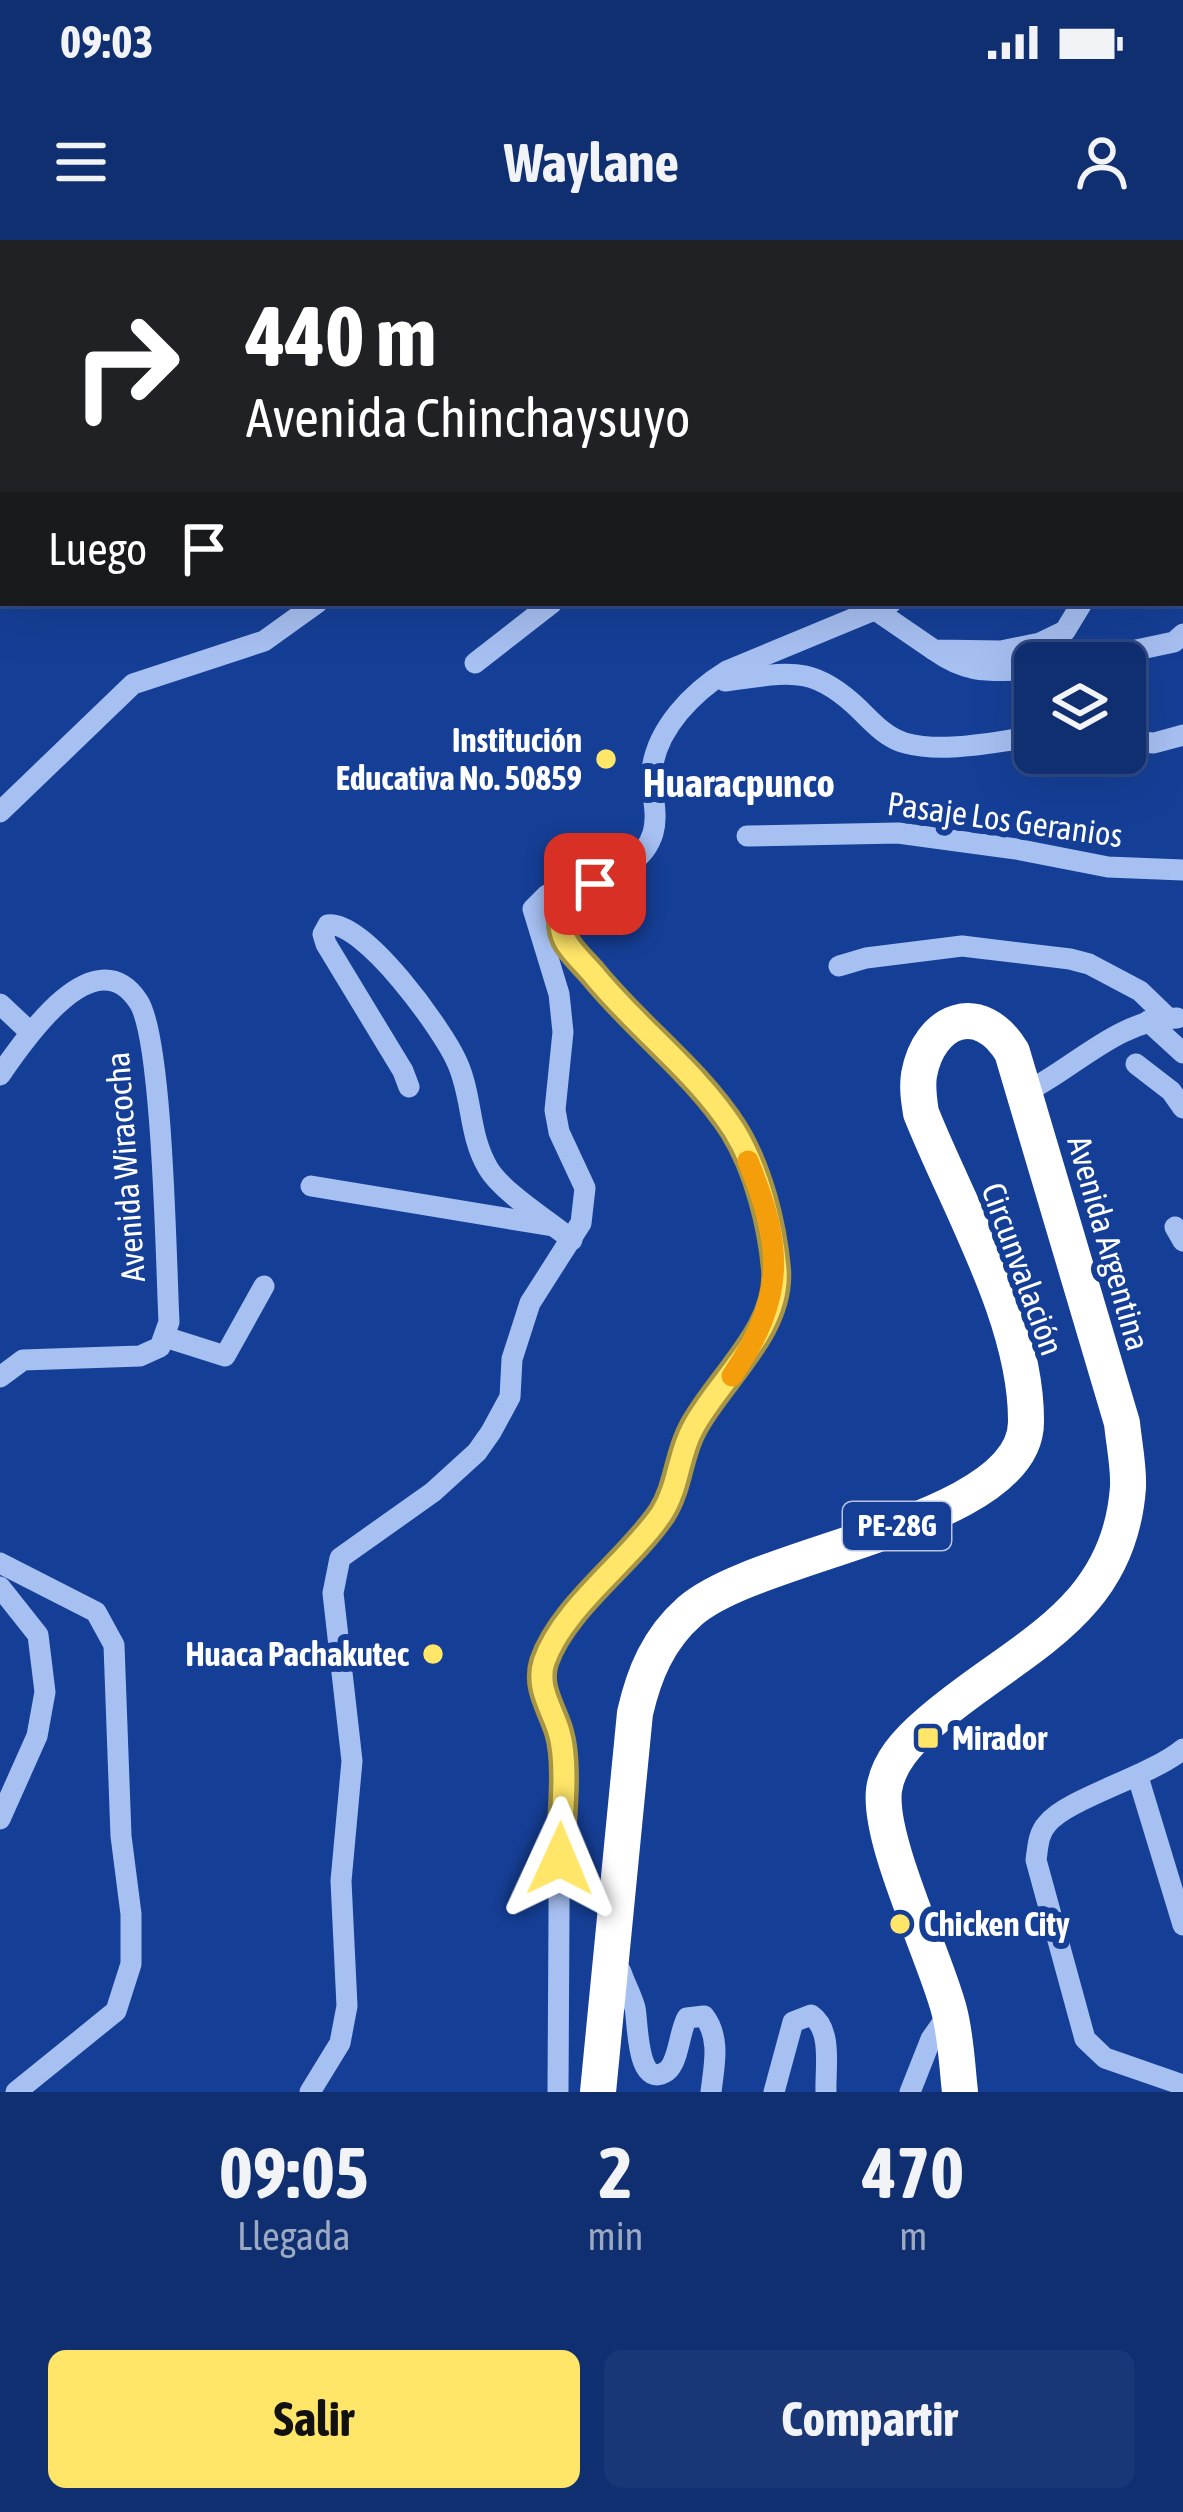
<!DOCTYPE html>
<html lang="es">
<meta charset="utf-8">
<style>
:root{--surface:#102f71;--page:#193776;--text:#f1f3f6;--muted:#9ca9c3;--line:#304a84;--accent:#ffe568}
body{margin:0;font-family:"Asap Condensed",sans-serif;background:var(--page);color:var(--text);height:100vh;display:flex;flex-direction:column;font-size:45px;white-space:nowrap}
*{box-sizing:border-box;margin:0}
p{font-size:39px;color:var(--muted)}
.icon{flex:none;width:66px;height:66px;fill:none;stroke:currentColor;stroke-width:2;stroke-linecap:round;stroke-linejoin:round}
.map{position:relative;height:1852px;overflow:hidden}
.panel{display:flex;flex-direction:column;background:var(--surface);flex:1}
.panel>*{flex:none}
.guide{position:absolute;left:0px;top:0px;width:1185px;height:366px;box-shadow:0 12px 48px #0002,0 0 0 3px var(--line);background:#202124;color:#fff;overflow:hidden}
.controls{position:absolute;left:1014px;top:402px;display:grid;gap:24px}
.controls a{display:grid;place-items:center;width:132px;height:132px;border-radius:18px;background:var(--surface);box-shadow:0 12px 48px #0002,0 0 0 3px var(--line);font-size:60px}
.pin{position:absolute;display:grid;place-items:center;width:102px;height:102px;color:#fff;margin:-51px;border-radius:24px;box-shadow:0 6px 18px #0006}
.me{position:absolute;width:132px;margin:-66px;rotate:1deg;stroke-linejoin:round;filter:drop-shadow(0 0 9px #0008)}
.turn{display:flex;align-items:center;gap:42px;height:252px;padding:0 48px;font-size:54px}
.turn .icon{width:156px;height:156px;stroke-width:2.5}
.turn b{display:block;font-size:84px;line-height:102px}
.then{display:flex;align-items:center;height:114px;padding:0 48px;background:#0003;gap:24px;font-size:45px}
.eta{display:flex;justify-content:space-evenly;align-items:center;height:204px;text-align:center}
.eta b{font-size:72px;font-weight:700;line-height:84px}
.cta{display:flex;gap:24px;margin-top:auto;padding:24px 48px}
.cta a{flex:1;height:138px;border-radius:18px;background:var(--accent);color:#111;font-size:48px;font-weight:700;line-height:138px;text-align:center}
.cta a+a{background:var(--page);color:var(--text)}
.status{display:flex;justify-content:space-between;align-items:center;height:84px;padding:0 60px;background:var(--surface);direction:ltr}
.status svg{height:33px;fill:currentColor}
header{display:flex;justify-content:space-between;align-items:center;height:156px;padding:0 48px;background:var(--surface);font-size:54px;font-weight:700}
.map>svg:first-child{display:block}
</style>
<div class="status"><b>09:03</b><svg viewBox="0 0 49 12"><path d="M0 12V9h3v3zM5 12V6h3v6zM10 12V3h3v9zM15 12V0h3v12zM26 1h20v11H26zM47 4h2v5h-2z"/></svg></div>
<header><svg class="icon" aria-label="menu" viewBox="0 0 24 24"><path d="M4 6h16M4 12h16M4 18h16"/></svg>Waylane<svg class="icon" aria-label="person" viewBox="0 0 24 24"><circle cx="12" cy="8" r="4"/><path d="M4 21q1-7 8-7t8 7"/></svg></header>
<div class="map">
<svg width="1183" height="1852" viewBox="0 0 1183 1852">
<rect width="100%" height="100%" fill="#153f97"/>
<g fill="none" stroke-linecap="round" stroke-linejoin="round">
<!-- minor -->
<g stroke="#a7c0f2" stroke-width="21">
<path d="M 384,0 L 386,3"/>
<path d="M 741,0 L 743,3"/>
<path d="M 1032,0 L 1033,3"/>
<path d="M 1161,0 L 1162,3"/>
<path d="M 228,3 L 232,0"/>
<path d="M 1182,116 L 1183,122"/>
<path d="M 0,175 L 3,173"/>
<path d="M 877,371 L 934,410 L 1001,411 L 1040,403 L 1065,391 L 1082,363"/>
<path d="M 934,410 C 970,436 993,430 1035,430"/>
<path d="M 475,423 L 552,363"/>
<path d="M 1075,423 L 1174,402 L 1183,394"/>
<path d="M 725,441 C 789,433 812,423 861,471 C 874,484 887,498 905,503 C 946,514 994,501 1035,497"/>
<path d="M 1125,501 L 1154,503 L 1183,495"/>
<path d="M 0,572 L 133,444 L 264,401 L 317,363"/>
<path d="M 747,596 L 898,593 L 1016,609 L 1108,627 L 1183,630"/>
<path d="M 839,726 L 866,718 L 962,706 L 1070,719 L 1089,724 L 1140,751 L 1168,778"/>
<path d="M 0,764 L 30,792"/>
<path d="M 1148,781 L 1183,813"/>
<path d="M 1136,824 L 1171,851 L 1183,868"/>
<path d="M 0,835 C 22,803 94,695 138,761 C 163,796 166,1025 169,1082 L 160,1107 L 140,1116 L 23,1120 L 0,1137"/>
<path d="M 409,847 L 403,831 L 326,704 L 323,694 L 328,685 C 364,680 443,790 457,822 C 473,857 468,894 488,928 C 502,952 549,981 572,1000"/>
<path d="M 1024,853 C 1075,828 1118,779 1177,778"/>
<path d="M 311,946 L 553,986"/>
<path d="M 1175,987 L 1183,1001"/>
<path d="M 165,1097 L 225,1116 L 264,1046"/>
<path d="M 0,1323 L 96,1372 L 114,1405 L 121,1596 L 131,1674 L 131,1724 L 116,1771 L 16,1852"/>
<path d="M 0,1347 L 38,1395 L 45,1452 L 37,1496 L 0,1579"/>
<path d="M 1183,1509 C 1149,1537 1068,1558 1047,1584 C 1038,1594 1038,1607 1036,1620 L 1085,1799 L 1105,1818 L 1183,1845"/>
<path d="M 1138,1537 L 1183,1685"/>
<path d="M 613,1729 L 621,1732 C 625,1744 632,1756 635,1768 C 638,1780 636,1852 667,1831 C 679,1821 679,1792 687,1778 L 704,1776 C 721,1798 714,1826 711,1852"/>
<path d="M 310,1852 L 340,1803 L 347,1766 L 341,1641 L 352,1521 L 333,1353 L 340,1318 L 433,1252 L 477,1212 L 491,1192 L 510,1157 L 512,1119 L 530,1063 L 581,983 L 585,948 L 559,892 L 555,870 L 563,792 L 559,754 L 533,669 L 547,655 L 566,655"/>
<path d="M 558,1852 L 560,1495 C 551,1474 537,1450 543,1426 C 555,1377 607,1343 637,1305 C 651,1286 668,1267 677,1244 C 685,1224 684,1203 695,1184 C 721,1138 777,1092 776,1034 C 774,988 758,934 736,895 C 702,832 636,787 591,732 C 582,721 569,709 564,696 C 561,688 560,678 562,669 C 568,635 638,643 653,593 C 659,572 650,551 652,530 C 657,488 693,452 727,431 L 891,363"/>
<path d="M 774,1852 L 793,1782 L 811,1775 C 833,1790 825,1828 826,1852"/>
<path d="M 910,1852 L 931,1799 L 950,1772"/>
</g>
<!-- highway -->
<path stroke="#fff" stroke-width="36" d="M 598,1852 L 635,1473 C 644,1434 658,1399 690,1371 C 758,1311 1026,1284 1026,1182 C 1027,1081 958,966 921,873 C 919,860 917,848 919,835 C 929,779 980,759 1012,812 L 1122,1183 C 1124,1204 1129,1227 1128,1247 C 1119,1377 1013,1409 929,1483 C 908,1501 888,1522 884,1550 C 878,1601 935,1716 949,1770 C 956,1796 957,1825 960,1852"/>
</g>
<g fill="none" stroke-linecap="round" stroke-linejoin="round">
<!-- route casing -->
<g stroke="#a69544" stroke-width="30">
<path id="route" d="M 560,1619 C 561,1583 569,1525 559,1492 C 552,1468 536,1448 544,1422 C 563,1367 629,1322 662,1273 C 679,1246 678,1215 693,1188 C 718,1140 781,1090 776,1029 C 772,984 758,929 734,890 C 696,831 638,789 594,735 C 585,724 571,712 565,700 C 558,686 561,669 566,655 L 595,644"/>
</g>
<!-- route -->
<use href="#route" stroke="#ffe568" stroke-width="21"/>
<!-- slow -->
<path stroke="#f59e0b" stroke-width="21" d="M 732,1136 C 785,1057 784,1008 748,921"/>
</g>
<!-- markers -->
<g fill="#ffe568" stroke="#153f97" stroke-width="4.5">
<circle cx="606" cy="519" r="12"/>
<circle cx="433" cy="1414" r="12"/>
<rect x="916" y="1486" width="24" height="24" rx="6"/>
<circle cx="900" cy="1684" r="12"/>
</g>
<g text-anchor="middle" stroke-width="12" stroke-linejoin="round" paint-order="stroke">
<!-- shield labels -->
<rect fill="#153f97" stroke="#b9c5e0" stroke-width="3" x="843" y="1262" width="108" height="48" rx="9"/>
<g font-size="30" font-weight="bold" fill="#fff">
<text x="897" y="1296">PE-28G</text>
</g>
<!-- poi labels -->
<g font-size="33" font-weight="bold" fill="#fff" stroke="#153f97" text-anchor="end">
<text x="582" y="512">Institución<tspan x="582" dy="38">Educativa No. 50859</tspan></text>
<text x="409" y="1426">Huaca Pachakutec</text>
<text x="952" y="1510" text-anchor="start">Mirador</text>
<text x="924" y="1696" text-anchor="start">Chicken City</text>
</g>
<!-- street labels -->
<g font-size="33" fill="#fff" stroke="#153f97">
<text transform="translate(1005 579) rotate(8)" y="12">Pasaje Los Geranios</text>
<text transform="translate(125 927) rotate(-94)" y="12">Avenida Wiracocha</text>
<text transform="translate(1109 1003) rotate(74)" y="12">Avenida Argentina</text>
<text transform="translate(1023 1029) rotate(70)" y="12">Circunvalación</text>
</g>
<!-- quarter labels -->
<g font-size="39" font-weight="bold" fill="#fff" stroke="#153f97">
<text x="739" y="557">Huaracpunco</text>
</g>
</g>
</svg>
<div class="controls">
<a><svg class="icon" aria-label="layers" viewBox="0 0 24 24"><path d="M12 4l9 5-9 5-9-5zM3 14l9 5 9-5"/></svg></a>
</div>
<div class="pin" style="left:595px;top:644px;background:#d93025"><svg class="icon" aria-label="arrive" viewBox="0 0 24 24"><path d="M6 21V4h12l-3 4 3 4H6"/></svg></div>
<svg class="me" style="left:560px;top:1619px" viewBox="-20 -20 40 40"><path d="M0-17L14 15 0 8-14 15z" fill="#ffe568" stroke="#fff" stroke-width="4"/></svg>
<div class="guide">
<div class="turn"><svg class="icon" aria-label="right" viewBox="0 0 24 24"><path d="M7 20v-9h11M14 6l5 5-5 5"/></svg><div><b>440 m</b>Avenida Chinchaysuyo</div></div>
<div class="then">Luego<svg class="icon" aria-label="arrive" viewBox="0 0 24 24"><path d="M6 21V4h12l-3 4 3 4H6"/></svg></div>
</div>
</div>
<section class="panel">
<div class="eta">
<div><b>09:05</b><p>Llegada</p></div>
<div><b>2</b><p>min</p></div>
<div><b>470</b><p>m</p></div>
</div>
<div class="cta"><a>Salir</a><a>Compartir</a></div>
</section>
